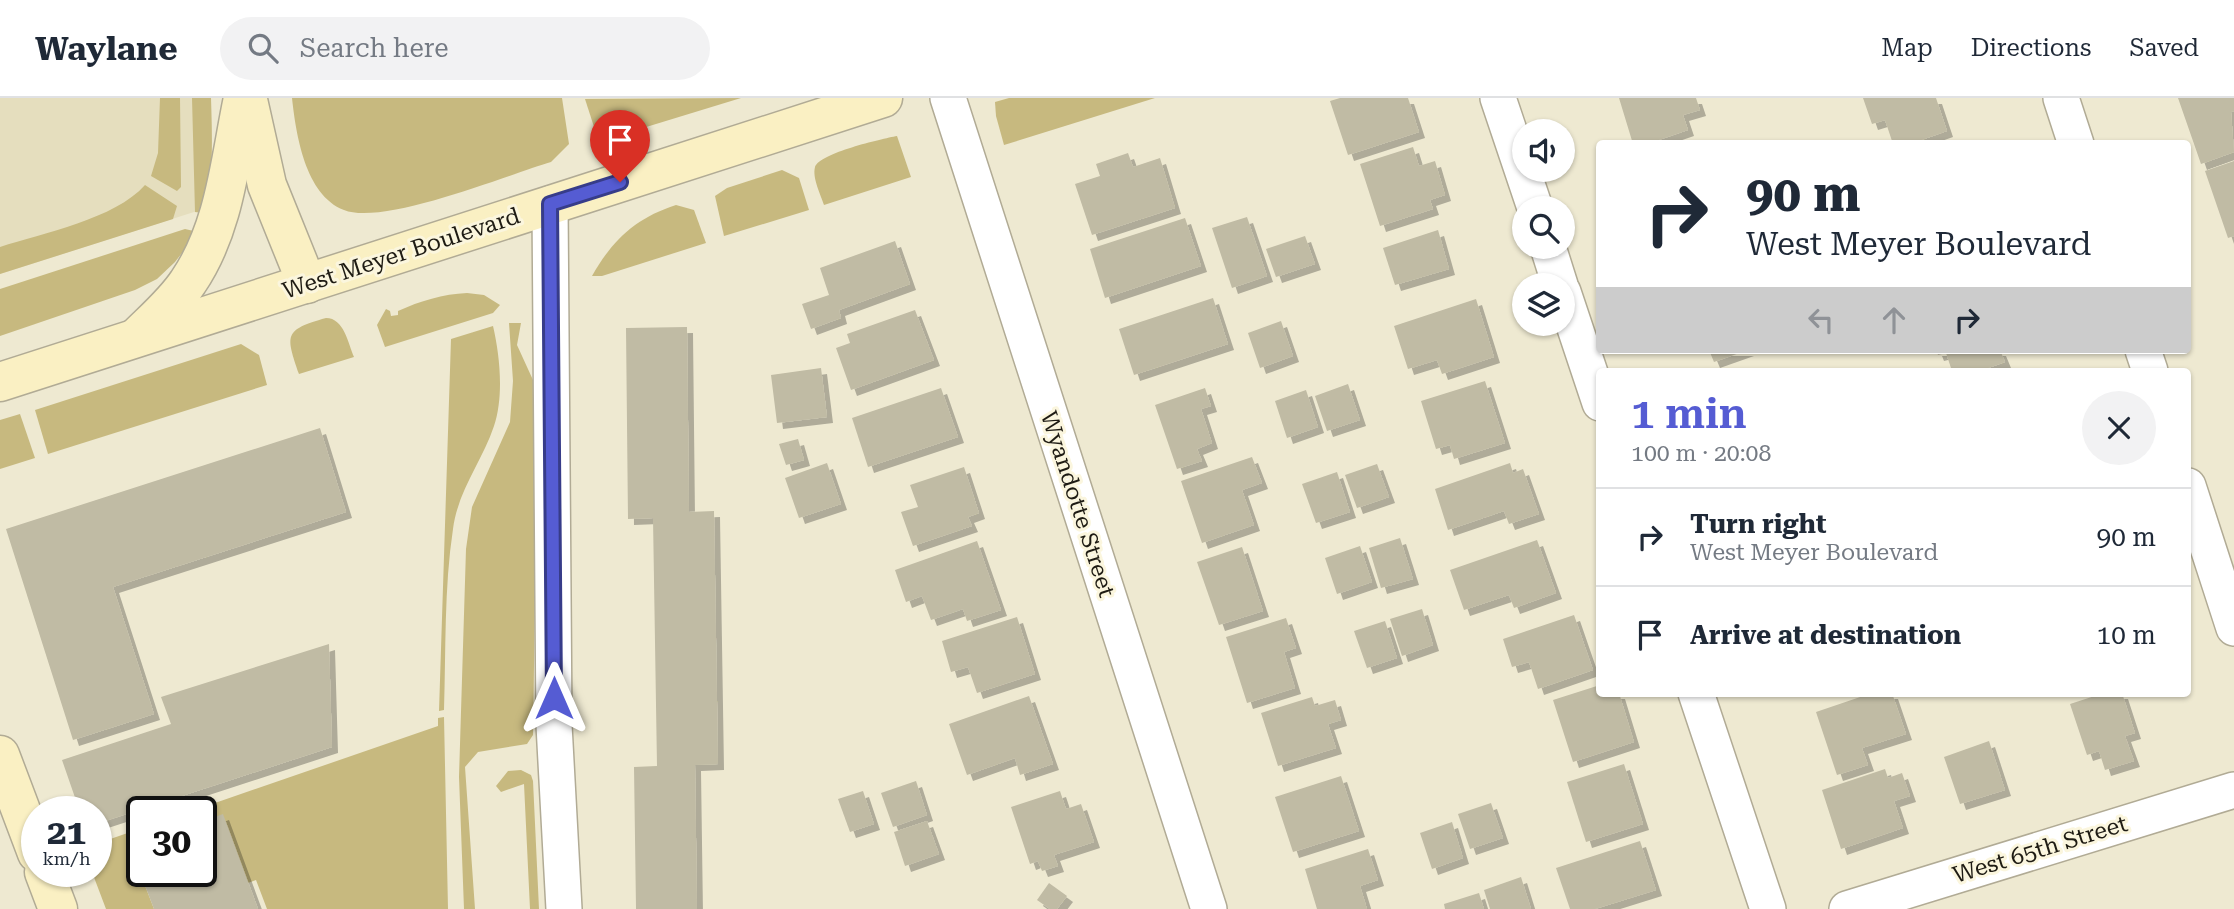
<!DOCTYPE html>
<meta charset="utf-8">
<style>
:root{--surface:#fff;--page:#f2f2f3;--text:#1f2937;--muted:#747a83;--line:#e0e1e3;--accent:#555cd3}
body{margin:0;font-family:"Roboto Serif",serif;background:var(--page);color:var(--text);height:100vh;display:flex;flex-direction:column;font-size:26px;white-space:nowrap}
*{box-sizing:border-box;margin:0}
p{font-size:23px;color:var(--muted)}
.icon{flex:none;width:38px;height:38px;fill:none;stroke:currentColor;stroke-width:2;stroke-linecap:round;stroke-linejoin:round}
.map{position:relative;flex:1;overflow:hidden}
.side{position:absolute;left:1596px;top:270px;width:595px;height:329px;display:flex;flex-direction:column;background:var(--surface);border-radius:7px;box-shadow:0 2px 5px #0004}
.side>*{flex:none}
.guide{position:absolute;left:1596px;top:42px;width:595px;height:214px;border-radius:7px;box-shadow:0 2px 5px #0004;background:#fff;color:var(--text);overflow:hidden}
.buttons{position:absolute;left:1512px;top:21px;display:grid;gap:14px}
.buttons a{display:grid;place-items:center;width:63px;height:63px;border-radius:50%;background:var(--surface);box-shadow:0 2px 5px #0004;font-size:35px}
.speed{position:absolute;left:21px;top:698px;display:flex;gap:14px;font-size:35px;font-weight:700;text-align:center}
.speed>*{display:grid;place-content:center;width:91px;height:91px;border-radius:50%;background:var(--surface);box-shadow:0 2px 5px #0004;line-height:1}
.speed small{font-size:18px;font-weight:400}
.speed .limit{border:4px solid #111;border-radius:10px;background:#fff;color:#111}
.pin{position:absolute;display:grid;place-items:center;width:60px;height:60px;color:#fff;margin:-72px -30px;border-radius:50% 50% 50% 0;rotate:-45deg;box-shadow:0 0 7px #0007}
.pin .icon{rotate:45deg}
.me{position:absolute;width:77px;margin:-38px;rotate:0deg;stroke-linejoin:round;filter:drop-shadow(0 0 5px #0008)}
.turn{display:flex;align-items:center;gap:24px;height:147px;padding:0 35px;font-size:32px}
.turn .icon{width:91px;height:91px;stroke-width:2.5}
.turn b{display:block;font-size:49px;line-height:60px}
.lanes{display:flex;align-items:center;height:66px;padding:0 35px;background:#0003;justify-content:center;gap:35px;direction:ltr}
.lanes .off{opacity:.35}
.round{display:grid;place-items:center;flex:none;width:74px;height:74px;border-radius:37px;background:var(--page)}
.head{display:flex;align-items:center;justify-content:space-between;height:119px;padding:0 35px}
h1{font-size:42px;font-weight:600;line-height:52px;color:var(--accent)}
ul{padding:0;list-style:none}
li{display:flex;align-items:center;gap:21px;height:98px;padding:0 35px;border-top:2px solid var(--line)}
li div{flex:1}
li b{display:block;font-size:26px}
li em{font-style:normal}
header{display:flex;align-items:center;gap:42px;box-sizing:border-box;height:98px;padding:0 35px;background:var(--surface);border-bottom:2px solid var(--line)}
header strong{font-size:33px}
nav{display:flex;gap:38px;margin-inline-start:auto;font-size:24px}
.search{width:490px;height:63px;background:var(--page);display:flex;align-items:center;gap:18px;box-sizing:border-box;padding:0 24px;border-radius:38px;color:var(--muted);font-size:26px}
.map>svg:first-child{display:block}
</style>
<header>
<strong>Waylane</strong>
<div class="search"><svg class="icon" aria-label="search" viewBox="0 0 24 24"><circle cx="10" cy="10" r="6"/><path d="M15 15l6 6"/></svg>Search here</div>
<nav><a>Map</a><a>Directions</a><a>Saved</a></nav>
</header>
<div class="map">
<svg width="2234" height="811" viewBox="0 0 2234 811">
<defs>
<filter id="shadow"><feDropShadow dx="6" dy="6" stdDeviation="0" flood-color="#0004"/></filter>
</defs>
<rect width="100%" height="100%" fill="#eee9d1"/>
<!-- built -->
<path fill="#e5debe" d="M 0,0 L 211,0 L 212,52 L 205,115 L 194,114 L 0,176 Z"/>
<!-- green -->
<g fill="#c7b97f">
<path d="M 160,0 L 180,0 L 181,89 L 177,93 L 151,78 L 158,55 Z"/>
<path d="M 192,0 L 211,0 C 212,38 214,78 205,115 L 195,114 Z"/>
<path d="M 292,0 L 562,0 L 569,46 L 551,64 C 507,77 383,128 344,112 C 305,97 296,36 292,0 Z"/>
<path d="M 741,0 L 607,41 L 595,32 L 585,1 Z"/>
<path d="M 1009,0 L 1155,0 L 1004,47 L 996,18 L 995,4 Z"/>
<path d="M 897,38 L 911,79 L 824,107 C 821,97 812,80 815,69 C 820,55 881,41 897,38 Z"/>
<path d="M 782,72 L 799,80 L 809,112 L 724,138 L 715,98 L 727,90 Z"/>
<path d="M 145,87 L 177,108 L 173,121 L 0,176 L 0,149 C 43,135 115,121 145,87 Z"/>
<path d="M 676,107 L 694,112 L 706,145 L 602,178 L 592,178 C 613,141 636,120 676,107 Z"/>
<path d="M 185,131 L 198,134 L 175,164 L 157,181 L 135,192 L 0,238 L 0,191 Z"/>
<path d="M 467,195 L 484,197 L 500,207 L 493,215 L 385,249 L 377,227 L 386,211 L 390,213 L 391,218 L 398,217 L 398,213 C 420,203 443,196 467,195 Z"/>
<path d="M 326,220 C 344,220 348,245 354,259 L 299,276 C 286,237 283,232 326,220 Z"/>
<path d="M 509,225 L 521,225 L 517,247 L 538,293 L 533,637 L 527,646 L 478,654 L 465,669 L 475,811 L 464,811 L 459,679 L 466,451 L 472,409 L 510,324 L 513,283 Z"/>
<path d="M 493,228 C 500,258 504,298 494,328 C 482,364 458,392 453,431 C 444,490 446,552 444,612 L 439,613 L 451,241 Z"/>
<path d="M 241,246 L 259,257 L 267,287 L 48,356 L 35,312 Z"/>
<path d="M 20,316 L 35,360 L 0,371 L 0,322 Z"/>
<path d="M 444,619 L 448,811 L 267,811 L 256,782 L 248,785 L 201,724 L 201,714 L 189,714 L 438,628 L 438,620 Z"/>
<path d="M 521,672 L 531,677 L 533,683 L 539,811 L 530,811 L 524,686 L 501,694 L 496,688 L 508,673 Z"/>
<path d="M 142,730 L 142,746 L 131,751 L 154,811 L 106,811 L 92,774 L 96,774 L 96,746 Z"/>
</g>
<!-- building -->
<g fill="#c0bba4" filter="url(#shadow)">
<path d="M 1340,0 L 1408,0 L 1419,34 L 1348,57 L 1330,3 Z"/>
<path d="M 1619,0 L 1696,0 L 1700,12 L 1683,17 L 1688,32 L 1647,46 L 1633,46 Z"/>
<path d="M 1863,0 L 1936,0 L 1947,33 L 1910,46 L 1893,46 L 1885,22 L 1872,26 Z"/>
<path d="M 2178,0 L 2234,0 L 2234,13 L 2231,14 L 2234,54 L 2201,66 Z"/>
<path d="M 1413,49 L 1419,68 L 1435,63 L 1445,97 L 1430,102 L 1433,111 L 1380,128 L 1360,66 Z"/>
<path d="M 1128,55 L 1133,69 L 1160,60 L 1175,110 L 1092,137 L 1075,86 L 1100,78 L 1096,66 Z"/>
<path d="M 2234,63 L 2234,138 L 2228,140 L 2205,73 Z"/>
<path d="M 1247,119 L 1267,178 L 1232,190 L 1212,130 Z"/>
<path d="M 1185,120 L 1201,168 L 1105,200 L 1090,151 Z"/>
<path d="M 1438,132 L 1449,171 L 1395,187 L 1383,150 Z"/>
<path d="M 1305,138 L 1315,166 L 1276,179 L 1266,151 Z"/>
<path d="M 895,143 L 910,186 L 839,212 L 841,220 L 811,231 L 802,206 L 829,197 L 820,170 Z"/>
<path d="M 1213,200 L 1228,246 L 1134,277 L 1119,231 Z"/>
<path d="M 1476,201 L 1494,259 L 1442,276 L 1437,262 L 1408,271 L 1394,228 Z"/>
<path d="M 915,212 L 934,262 L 851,292 L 836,250 L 850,245 L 847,236 Z"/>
<path d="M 1281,223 L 1293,258 L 1260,270 L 1248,235 Z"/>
<path d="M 687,229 L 689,414 L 714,413 L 718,666 L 695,667 L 697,811 L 636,811 L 634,669 L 657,668 L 653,420 L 628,421 L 626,230 Z"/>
<path d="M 1709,252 L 1748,252 L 1714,264 Z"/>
<path d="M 1936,252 L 2000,252 L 2005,264 L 1980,273 L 1952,273 L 1946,255 L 1938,257 Z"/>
<path d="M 821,270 L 827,319 L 777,325 L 771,277 Z"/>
<path d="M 1485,283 L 1505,345 L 1454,361 L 1450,347 L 1436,351 L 1421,303 Z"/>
<path d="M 1348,286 L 1360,322 L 1327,333 L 1315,298 Z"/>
<path d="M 941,290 L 958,339 L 868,369 L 852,320 Z"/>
<path d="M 1205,290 L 1211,308 L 1201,311 L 1212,345 L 1197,351 L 1202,363 L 1177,371 L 1155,307 Z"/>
<path d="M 1306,292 L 1318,329 L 1287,340 L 1275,303 Z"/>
<path d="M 320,330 L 346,414 L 113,489 L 154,616 L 73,642 L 6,431 Z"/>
<path d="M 798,341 L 804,362 L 786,367 L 779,346 Z"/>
<path d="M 1252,359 L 1262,385 L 1242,392 L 1254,427 L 1202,445 L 1181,383 Z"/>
<path d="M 827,365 L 841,406 L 799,420 L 785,380 Z"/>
<path d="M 1510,365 L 1513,375 L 1523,371 L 1539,416 L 1509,426 L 1504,413 L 1448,432 L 1435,391 Z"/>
<path d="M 1377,366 L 1389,399 L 1357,410 L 1345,377 Z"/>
<path d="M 964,369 L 979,415 L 968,419 L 972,428 L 913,448 L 901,414 L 918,409 L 910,387 Z"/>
<path d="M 1337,374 L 1350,414 L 1316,425 L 1302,386 Z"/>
<path d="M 1400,440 L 1413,481 L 1381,490 L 1369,450 Z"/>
<path d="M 1537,442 L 1556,495 L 1514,510 L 1509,497 L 1464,512 L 1450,472 Z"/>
<path d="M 977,443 L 1001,512 L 967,523 L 963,511 L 931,522 L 922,498 L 906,504 L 895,472 Z"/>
<path d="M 1360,448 L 1372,484 L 1337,496 L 1325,460 Z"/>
<path d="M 1242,449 L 1263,513 L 1219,527 L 1197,464 Z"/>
<path d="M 1422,511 L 1433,547 L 1402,558 L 1390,521 Z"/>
<path d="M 1574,517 L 1593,572 L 1538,591 L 1529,564 L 1512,569 L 1503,541 Z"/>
<path d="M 1017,519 L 1035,576 L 977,595 L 968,569 L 951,574 L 942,543 Z"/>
<path d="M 1286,520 L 1296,550 L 1284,554 L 1295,590 L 1247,605 L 1226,539 Z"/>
<path d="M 1385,523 L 1397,560 L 1367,570 L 1354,533 Z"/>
<path d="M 329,546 L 332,649 L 96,726 L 96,714 L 80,714 L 62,662 L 171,626 L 161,599 Z"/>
<path d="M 1600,587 L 1600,595 L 1619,595 L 1634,644 L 1573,664 L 1553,602 Z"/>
<path d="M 1872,595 L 1892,595 L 1906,636 L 1862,650 L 1868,667 L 1837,677 L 1816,614 Z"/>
<path d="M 2104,595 L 2122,595 L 2135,635 L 2125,638 L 2134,663 L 2105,672 L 2099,653 L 2087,657 L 2070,606 Z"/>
<path d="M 1029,598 L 1053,666 L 1020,677 L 1015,660 L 967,677 L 949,626 Z"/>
<path d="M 1312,599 L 1315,608 L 1335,602 L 1341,622 L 1328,626 L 1336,650 L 1278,668 L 1261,615 Z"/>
<path d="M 1989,643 L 2005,692 L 1960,706 L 1944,659 Z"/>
<path d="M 1624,666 L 1643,726 L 1586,744 L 1567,684 Z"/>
<path d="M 1885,671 L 1888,680 L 1902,675 L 1910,698 L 1894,703 L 1903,730 L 1841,751 L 1822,692 Z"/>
<path d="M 1341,678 L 1359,733 L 1293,754 L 1275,699 Z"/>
<path d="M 916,683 L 927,717 L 893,729 L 881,695 Z"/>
<path d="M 863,693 L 874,726 L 850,734 L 838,701 Z"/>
<path d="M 1060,693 L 1066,711 L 1081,706 L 1094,744 L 1054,757 L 1058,768 L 1042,773 L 1038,763 L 1030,766 L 1011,709 Z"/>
<path d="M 1491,705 L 1503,740 L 1470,751 L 1458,716 Z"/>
<path d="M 223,716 L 258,811 L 154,811 L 131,751 L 142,746 L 142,774 L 201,774 L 201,724 Z"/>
<path d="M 927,723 L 939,756 L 905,768 L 894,734 Z"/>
<path d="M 1452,724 L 1463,760 L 1432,771 L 1420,735 Z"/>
<path d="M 1640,743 L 1656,792 L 1595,811 L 1570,811 L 1556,770 Z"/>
<path d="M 1368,751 L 1378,782 L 1360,788 L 1367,811 L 1317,811 L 1305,771 Z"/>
<path d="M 1521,779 L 1531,811 L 1490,811 L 1484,792 Z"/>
<path d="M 1049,785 L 1067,798 L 1057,811 L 1050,811 L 1037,802 Z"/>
<path d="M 1479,795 L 1484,811 L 1445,811 L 1444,806 Z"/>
</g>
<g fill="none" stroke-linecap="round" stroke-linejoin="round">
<!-- street casing -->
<g stroke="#b1ab95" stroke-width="38">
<g id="street">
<path d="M 948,0 L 1209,811"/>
<path d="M 1498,0 L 1535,110"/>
<path d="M 2061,0 L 2076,46"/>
<path d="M 550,106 L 554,627 L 564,811"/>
<path d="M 1548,149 L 1560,187"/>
<path d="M 1563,194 L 1600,305"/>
<path d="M 2143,252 L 2150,273"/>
<path d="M 2188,388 L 2234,530"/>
<path d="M 1696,595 L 1768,811"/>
<path d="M 1847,811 L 2234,692"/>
</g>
</g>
<!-- secondary casing -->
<g stroke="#b1ab95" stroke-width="41">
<g id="secondary">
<path d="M 248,2 L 267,87 L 307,186"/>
<path d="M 137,239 C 154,222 175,204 188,184 C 225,130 230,62 243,0"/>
<path d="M 0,284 L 883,0"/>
<path d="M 0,657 L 37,755"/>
<path d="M 44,774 L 58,811"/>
</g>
</g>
<!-- street -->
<use href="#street" stroke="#fff" stroke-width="35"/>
<!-- secondary -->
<use href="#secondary" stroke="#faf0c3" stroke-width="38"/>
</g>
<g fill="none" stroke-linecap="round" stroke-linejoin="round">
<!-- route casing -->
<g stroke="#373c89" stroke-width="18">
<path id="route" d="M 554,600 L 550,106 L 620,84"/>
</g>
<!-- route -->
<use href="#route" stroke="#555cd3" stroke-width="12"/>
</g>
<g text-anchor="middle" stroke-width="6" stroke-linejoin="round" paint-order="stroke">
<!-- street labels -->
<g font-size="23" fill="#1e1b13" stroke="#fbf6de">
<text transform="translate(401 155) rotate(-18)" y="8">West Meyer Boulevard</text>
<text transform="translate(1078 406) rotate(72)" y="8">Wyandotte Street</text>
<text transform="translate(2040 751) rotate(-17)" y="8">West 65th Street</text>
</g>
</g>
</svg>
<div class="buttons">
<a><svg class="icon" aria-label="sound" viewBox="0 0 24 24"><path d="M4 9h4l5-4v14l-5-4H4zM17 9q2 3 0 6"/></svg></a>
<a><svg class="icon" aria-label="search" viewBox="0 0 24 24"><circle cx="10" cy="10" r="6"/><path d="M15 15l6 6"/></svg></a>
<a><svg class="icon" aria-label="layers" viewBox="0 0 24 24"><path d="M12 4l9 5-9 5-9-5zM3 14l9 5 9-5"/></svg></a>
</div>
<div class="speed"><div>21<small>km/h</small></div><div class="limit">30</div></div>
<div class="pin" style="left:620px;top:84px;background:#d93025"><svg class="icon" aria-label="arrive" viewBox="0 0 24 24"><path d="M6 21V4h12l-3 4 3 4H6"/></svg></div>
<svg class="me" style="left:554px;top:600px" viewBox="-20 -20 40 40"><path d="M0-17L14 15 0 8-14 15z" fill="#555cd3" stroke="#fff" stroke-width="4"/></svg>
<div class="guide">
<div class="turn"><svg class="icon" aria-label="right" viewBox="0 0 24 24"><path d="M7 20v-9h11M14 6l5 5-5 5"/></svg><div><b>90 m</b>West Meyer Boulevard</div></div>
<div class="lanes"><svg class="icon off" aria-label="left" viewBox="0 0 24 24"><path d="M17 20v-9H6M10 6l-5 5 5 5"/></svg><svg class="icon off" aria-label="ahead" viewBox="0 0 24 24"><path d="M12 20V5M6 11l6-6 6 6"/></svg><svg class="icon" aria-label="right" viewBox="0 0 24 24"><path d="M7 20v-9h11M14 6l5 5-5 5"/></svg></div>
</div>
<section class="side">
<div class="head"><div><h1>1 min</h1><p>100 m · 20:08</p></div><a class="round"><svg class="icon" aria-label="close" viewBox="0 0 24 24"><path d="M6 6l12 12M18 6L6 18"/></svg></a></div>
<ul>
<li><svg class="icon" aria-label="right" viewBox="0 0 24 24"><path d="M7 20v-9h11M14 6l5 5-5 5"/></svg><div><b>Turn right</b><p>West Meyer Boulevard</p></div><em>90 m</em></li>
<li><svg class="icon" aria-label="arrive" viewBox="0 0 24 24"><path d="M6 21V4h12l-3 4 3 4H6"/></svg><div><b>Arrive at destination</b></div><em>10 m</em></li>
</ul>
</section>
</div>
